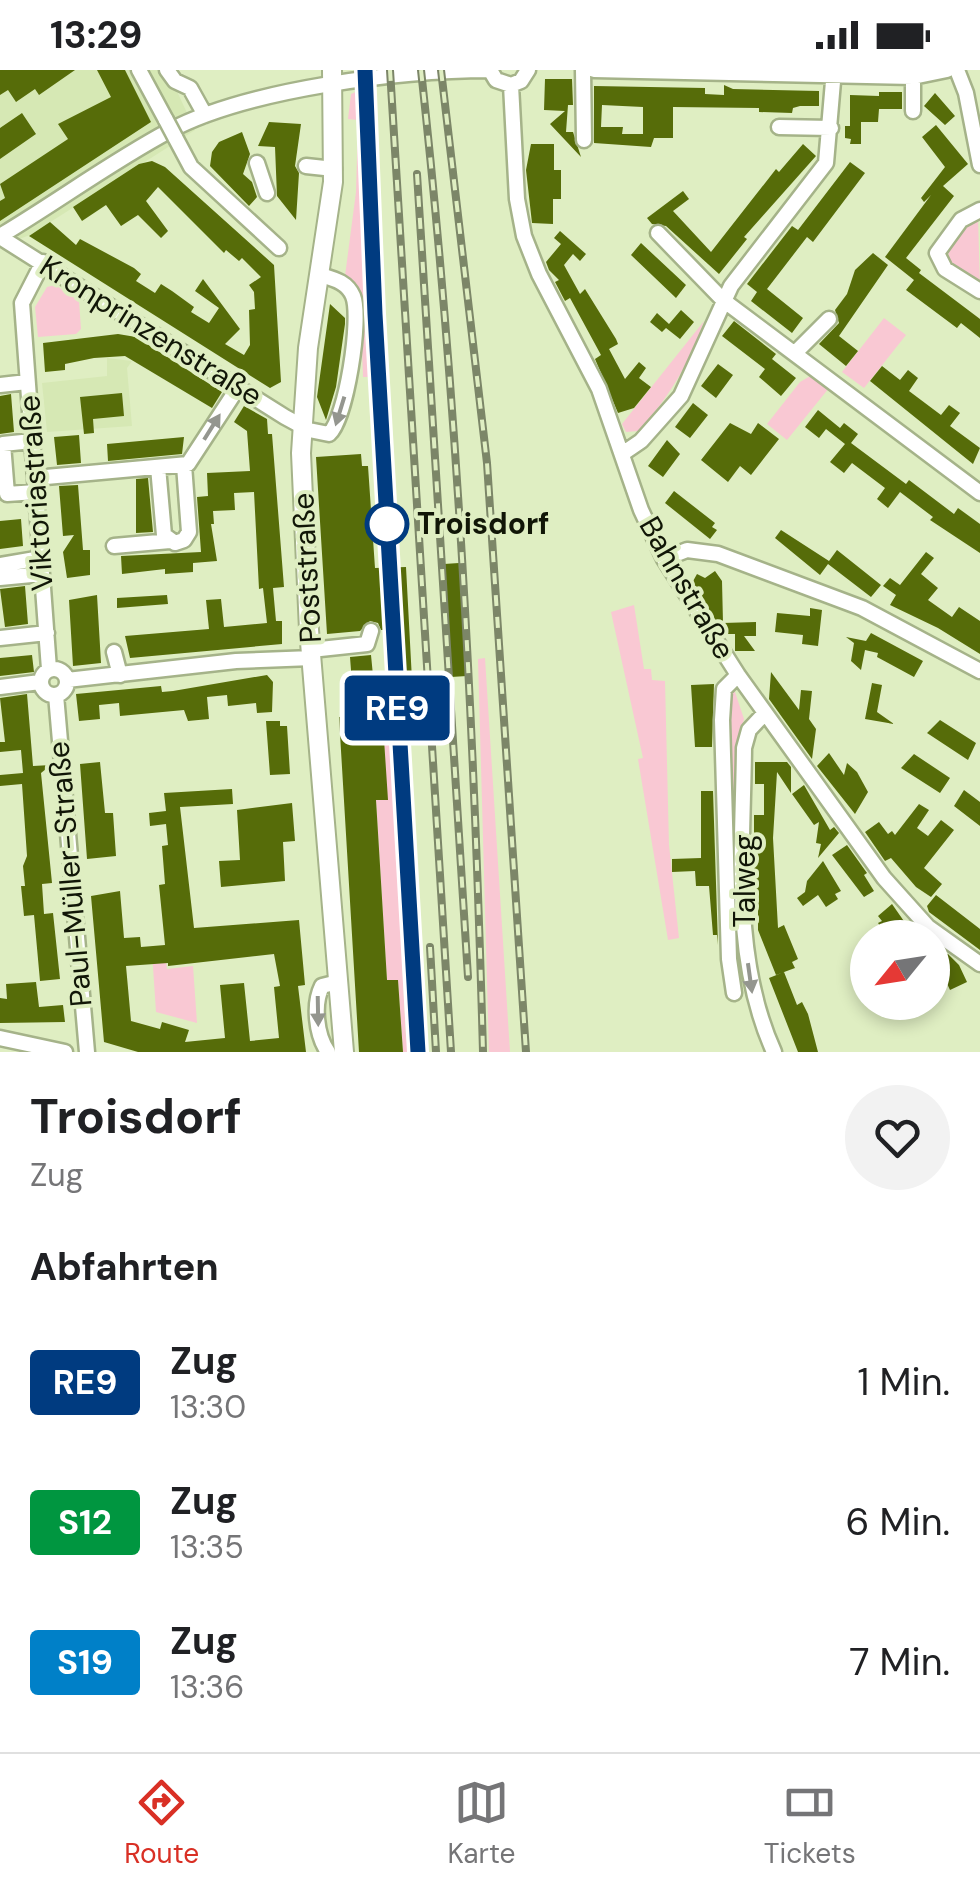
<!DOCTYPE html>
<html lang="de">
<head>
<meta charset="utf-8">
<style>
	body { margin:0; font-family:"DM Sans",sans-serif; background:#f2f2f2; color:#202124; height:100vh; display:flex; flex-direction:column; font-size:38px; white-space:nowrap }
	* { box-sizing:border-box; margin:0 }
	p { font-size:32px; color:#757577 }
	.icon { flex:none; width:55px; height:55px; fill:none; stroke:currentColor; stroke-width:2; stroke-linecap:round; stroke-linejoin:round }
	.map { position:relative; height:982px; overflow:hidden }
	.drawer { display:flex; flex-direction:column; background:#fff; flex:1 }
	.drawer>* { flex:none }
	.badge { padding:0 20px; border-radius:8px; font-size:35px; line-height:65px }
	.needle { width:65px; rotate:240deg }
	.tools { position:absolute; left:850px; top:850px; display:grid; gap:20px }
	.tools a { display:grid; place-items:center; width:100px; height:100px; border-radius:50%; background:#fff; box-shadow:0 5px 15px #0003; font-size:50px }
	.map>.badge { position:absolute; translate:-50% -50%; box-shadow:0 0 0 5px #fff }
	h2 { padding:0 30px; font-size:38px; line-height:90px }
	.round { display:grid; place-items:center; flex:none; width:105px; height:105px; border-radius:52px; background:#f2f2f2 }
	.headline { display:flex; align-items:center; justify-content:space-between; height:170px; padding:0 30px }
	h1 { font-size:48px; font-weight:700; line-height:75px }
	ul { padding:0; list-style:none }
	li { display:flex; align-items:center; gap:30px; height:140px; padding:0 30px }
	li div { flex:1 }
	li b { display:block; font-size:38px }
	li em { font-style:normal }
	li .badge { min-width:110px; font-weight:700; text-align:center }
	.status { display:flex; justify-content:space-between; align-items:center; height:70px; padding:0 50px; background:#fff; direction:ltr }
	.status svg { height:28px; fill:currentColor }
	.menu { display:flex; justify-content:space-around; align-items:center; height:140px; border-top:2px solid #e0e0e0; background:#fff; font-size:28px; color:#757577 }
	.menu a { display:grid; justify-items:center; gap:5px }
	.menu .current { color:#d93025 }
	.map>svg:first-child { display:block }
</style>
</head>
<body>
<div class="status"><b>13:29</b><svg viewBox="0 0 49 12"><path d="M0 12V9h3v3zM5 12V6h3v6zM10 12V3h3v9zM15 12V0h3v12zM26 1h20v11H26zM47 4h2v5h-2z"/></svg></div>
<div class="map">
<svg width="980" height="982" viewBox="0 0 980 982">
	<rect width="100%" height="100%" fill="#dfeec2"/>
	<path fill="#d6e8b4" d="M0,0H167L195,60L30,165L0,176Z
		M107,288L132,291L127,298L132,356L47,362L42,313L107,306Z"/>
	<path fill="#f9c8d3" d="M360,20L364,241L372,307H363L360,222L345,206L356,122L358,50L348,49L351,24Z
		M978,147L980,217C943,191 939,188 966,150Z
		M55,215L79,231L81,259L76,264L38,267L35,237L47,217Z
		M884,248L906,265L864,318L842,302Z
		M704,251C688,295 670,327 638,361L626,362L622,354Z
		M812,305L829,318L787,370L767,354L800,312Z
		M634,535L644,599H651L652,610L665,611L669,775L679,868L668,870L638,689L643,688L611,542Z
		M485,588L510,982H489L478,589Z
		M733,616L744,649L737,678V876L733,879L727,623Z
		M391,671L406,968L410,982H403L398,910H387L376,730H387L384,672Z
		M164,880L167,899L193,896L197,953L156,942L152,882Z"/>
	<path fill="#566c09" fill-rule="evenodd" d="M0,0H75L39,25L35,19L16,32L8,20L0,25Z
		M97,0H125L151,52L0,151V131L5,128L0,114L68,69L58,54L111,27Z
		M545,9H572L573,35H568L566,62H573L581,87L550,54L565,41L544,40Z
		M724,15L733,19L819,21V36H800L793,38L792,43L759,42V38L673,37V68H654L651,77L594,73V16L705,18V24L724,25ZM602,35L643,37V64H622L623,57H601Z
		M879,22H902V39H879L878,52H861V74H850L851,69L845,68V56H850V25L879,26Z
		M935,23L955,46L945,55L924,36Z
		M22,43L36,64L0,89V58Z
		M269,52L301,54L295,96L299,103L296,150L277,126L275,77L258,76Z
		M936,55L968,94L943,116L954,126L906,188L921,200L919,203L980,249V268L961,253L957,258L906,220L914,210L885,187L931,125L924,132L921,128L945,97L922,67Z
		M242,62L250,84L243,104L252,112L257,127L249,136L210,96L212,82L219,72Z
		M531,74H554V100H561V129H553V154L532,153L526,100Z
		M803,74L816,86L744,167L747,169L719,204L666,156L652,154L647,148L683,121L689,129L673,141L711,182L776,99L779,102Z
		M152,91L165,97L274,195L281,312L270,318L29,166L50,152L76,175L80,169L134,198L141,204L136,211L155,223L161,214L172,221L194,237L191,242L209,253L219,238L195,221L203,209L240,259L225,274L244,285L250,275L249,240L255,239L254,222L249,215L261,207L242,188L239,191L226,180L224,183L158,117L146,131L168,161L161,168L138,145L121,156L106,135L82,151L73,137L139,94Z
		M850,92L865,103L813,172L807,167L767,219L803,248L792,263L751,231L757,222L747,214L792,156L798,160Z
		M560,161L586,184L580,191L573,184L564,195L580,224L585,219L616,269L618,274L609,279L625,309L639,292L646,298L639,308L651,317L634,338L618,343L595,289L601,285L570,228L565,231L555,212L559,210L549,200L546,192L561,174L554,168Z
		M641,173L686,215L676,228L631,185Z
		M873,183L888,195L839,266L858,281L846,296L819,274L839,253L835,240L847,224L855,200Z
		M330,234L345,248V254L336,317L326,350L317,327Z
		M681,240L694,252L680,269L666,258L662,262L650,252L657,243L669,254Z
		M734,251L776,284L772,289L796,308L781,326L759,307L765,299L722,266Z
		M118,264L136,267L222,322L212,338L125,286L94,288L65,294V300L45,302L43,273Z
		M718,294L733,305L716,328L701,316Z
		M882,296L900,310L908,300L918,308L909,321L941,345L949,335L960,343L950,356L980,378L973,394L870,311Z
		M122,323L124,346L93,349L94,363L84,364L80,327Z
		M11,324L14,362L0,364V326Z
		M693,333L708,345L690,368L675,357Z
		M244,336L267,349L268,364H272L284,517L273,518L276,551H282V574L130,588L125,566L209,559L206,530L221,529L224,557L267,553L263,518L259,519L254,422L234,423L235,440L213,441L214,454H211L217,491L193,493V502L165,504V499L122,504L121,486L201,482L197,427L208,426L207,403L250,401L247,361L234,352Z
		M818,340L840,358L844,353L858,364L851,373L906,414L909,410L954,444L958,438L980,454V483L930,450L933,447L900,422L888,438L877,429L885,418L852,393L844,403L830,392L845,374L826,359L819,368L805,357Z
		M730,353L751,364L758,353L779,369L751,405L740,396L728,412L701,390Z
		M79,365L81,393L57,395L54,367Z
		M184,367L182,384L108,391L107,374Z
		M667,370L680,384L663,407L648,396Z
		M361,384L362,396H368L375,498L406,497L412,610L398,611L395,560H381L378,553L370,551L360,561L327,564L316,387Z
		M148,408L153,462L136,463V409Z
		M78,415L83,480H90V505L67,508L63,482L74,465L63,466L59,416Z
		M674,421L715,453L712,457L717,460L710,469L665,433Z
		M21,449L23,476L0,479V451Z
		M781,460L829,491L837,480L881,515L871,527L828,494L820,505L775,468Z
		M926,482L934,488L921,504L938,518L928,530L952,547L959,537L980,551V584L938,558L890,535L896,525L883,516L890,508L900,515Z
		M459,493L467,606L451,607L444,494Z
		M715,501L722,511L723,553L756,552V566H744L755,581H735V564H724L722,554H718L692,513L697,504L705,508Z
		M25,516L28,554L5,557L0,519Z
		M97,525L101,593L73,596L69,530Z
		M167,525L168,534L117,538V528Z
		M810,538L822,540L818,576L802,574L803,565L775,562L777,543L810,546Z
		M871,563L923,591L914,607L877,587L878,583L865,580L861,600L851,591L854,573L846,567L866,571Z
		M32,585L34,602L0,606V588Z
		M371,585L375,626L353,627L350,587Z
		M771,602L799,640L801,620L812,621L809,649L816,659L812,689L769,629Z
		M267,605L273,612L272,642L257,643L256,633L228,636L227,625L207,627L209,649L188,651L184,640L120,646L119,633L99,635L100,649L79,651L76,624L161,616L162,622L173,621Z
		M872,613L882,615L877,642L894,654L865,649Z
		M714,614L712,677H695L691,615Z
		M27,624L33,696L51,695L41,703L52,813L42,814L44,844L53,843L60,909L40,911L34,845L24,846L21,816H25L23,796L27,786L22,714L0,716V705L23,703L21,680L0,682V672H5L0,628Z
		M372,645L373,654H383L388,730H376L387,910H398L403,982H359L339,647Z
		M940,650L976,673L968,690L927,663Z
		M266,651H280V656H287L290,704L270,705Z
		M829,683L844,705L847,693L857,702L868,722L855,744L817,696Z
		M914,684L950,708L940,723L901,698Z
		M100,692L105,743H113L116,786L87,789L80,694Z
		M755,692H787L791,697V723L777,702L773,768L778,858L784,855L798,889L792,892L795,898L776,905L758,860V840H754V745H764V714H755Z
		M804,715L830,760L834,757L839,763L818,788L821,774L816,773L819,752L814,755L792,724Z
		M232,719L233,734L180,737L194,858L299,850L305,915L298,916L306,982H138L104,972L91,826L120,821L124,868L140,867L141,877L165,875L159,815L165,814L162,776L168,775L166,754L150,756L149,743L166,741L164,723ZM274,884L280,916L274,917L279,968L250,971L244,913L220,915L225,968L185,972L189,960L162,952L160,959L131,951L126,896L168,893V896Z
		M964,720L980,732V756L954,736Z
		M701,721H713L718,875L717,865H713L709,816H696L695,801L672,802V789L701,788Z
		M292,733L295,771L283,772L285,811L221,817L219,791L240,790L237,740Z
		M919,734L929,740L917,758L928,766L941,750L954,760L924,798L942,814L931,827L916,817L891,788L885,791L865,762L879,752L888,764L892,761L895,765Z
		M847,775L867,803L864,805L874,821L864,827L832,785Z
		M823,791L841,821L835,824L838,829L826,837L818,825L803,836L797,828L805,822L807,811Z
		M936,825L980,859V880L929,842L927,836Z
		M892,834L908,857L918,868H889L878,853L882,851L878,846Z
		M948,884L959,895L967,912L950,920L944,907L932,913V891Z
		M784,902L797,935L802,932L808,944L818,982H798L769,908Z
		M36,912L39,937L63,935L65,952L0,953V928L7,929L6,914Z"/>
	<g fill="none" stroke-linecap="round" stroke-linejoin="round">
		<g stroke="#a5b389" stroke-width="19">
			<path id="minor" d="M139,0L166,50
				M167,0L175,11L190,18L205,45
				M490,0L496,10L511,15L521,11L528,0
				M583,0L584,70
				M594,0L913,7L947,0
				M957,0L966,23L980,95
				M511,15L517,129L524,166L539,204L599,319L641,440L664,489L738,605L884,808L928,857L980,894
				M913,41V7
				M779,57L831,58
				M175,67L191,97L279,178
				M257,93L267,123
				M306,96L334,99
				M980,140L961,150L937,183L945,199L980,221
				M658,163L723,230L980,423
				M0,166C57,132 111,92 169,61C247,19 402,0 490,0
				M0,167L285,347L309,360L329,364C346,349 362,248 353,226C347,212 334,209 321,205
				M43,192L22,233L49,599
				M795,283L829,249
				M0,315L27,312
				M32,371L3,374L7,424L36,422
				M622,384L641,371L681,326L731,216L826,93L834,0
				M158,397L164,465L175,473L184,470L189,462L184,395
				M35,408L188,394L239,316
				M114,476L170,471
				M664,489L687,480L718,484L862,538L980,601
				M0,495L41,488
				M0,508L42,504
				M0,568L47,563
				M311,580L367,574L371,561
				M114,582L120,605
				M41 612a13 13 0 1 1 26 0a13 13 0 1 1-26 0Z
				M67,610L236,591L312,588
				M0,617L40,612
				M56,625L87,982
				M765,643L749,660L744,678C743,779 731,887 774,982
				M734,923L729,889L722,650L724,619L738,605
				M0,968L65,982
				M328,982C316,965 313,934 322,916L338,912"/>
		</g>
		<g stroke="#a5b389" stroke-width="22">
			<path id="major" d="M332,0L333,112L308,278L301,383L309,560L344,982"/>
		</g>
		<use href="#minor" stroke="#fff" stroke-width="14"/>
		<use href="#major" stroke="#fff" stroke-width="18"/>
		<g stroke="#7c8668" stroke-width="8">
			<path id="rail" d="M366,0L375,243L418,982
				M390,0L451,982
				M421,0C457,327 474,653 483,982
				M441,0L487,393L526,982
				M417,104L468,907
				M430,877L436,982"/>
		</g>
		<use href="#rail" stroke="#dfeec2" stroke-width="4" stroke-dasharray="11" stroke-linecap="butt"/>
		<g stroke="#a5b389" stroke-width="19" stroke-linecap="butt">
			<path id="minor-bridge" d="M166,50L175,67"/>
		</g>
		<use href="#minor-bridge" stroke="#fff" stroke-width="14"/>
	</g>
	<defs><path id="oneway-solid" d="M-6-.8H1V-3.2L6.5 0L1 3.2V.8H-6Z" transform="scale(2.5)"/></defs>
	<g fill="#94968f">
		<use href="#oneway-solid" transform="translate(340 341) rotate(107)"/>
		<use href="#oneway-solid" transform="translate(212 357) rotate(-58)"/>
		<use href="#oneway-solid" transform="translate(750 908) rotate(82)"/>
		<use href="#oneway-solid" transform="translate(318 941) rotate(89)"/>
	</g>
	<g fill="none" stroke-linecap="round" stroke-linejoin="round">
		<g stroke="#fff" stroke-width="22">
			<path id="line" d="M365,0L375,244L418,982"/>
		</g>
		<use href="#line" stroke="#003b80" stroke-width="15"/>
	</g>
	<circle fill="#fff" stroke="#003b80" stroke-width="5" cx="387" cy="454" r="20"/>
	<g text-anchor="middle" stroke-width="8" stroke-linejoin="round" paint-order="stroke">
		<g font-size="30" fill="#111607" stroke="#dfeec2">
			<text transform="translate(151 261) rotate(32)" y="10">Kronprinzenstraße</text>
			<text transform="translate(36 423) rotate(-94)" y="10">Viktoriastraße</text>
			<text transform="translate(307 498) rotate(-93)" y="10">Poststraße</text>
			<text transform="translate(687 518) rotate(60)" y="10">Bahnstraße</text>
			<text transform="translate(70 804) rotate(-95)" y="10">Paul-Müller-Straße</text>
			<text transform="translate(745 811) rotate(-90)" y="10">Talweg</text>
		</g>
		<g font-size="30" font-weight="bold" fill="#111607" stroke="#dfeec2" text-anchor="start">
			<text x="417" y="464">Troisdorf</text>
		</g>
	</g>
</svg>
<div class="tools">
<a><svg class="needle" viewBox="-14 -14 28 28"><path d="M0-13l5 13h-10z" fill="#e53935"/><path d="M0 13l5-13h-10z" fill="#757577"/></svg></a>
</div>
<b class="badge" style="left:397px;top:638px;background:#003b80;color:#fff">RE9</b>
</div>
<section class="drawer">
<div class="headline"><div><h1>Troisdorf</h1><p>Zug</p></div><a class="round"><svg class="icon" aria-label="heart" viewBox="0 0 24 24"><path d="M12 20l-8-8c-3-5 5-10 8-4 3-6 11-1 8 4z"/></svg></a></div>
<h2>Abfahrten</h2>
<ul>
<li><span class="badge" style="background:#003b80;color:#fff">RE9</span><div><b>Zug</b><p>13:30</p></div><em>1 Min.</em></li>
<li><span class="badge" style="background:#009640;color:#fff">S12</span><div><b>Zug</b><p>13:35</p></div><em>6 Min.</em></li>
<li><span class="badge" style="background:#0080c8;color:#fff">S19</span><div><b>Zug</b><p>13:36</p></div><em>7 Min.</em></li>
</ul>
</section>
<nav class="menu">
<a class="current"><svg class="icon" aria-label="directions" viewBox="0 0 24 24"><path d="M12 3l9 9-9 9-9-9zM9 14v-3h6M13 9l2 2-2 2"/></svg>Route</a>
<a><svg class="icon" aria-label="map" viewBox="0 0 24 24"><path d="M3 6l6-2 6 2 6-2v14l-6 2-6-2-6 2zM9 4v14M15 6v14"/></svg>Karte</a>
<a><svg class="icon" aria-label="tickets" viewBox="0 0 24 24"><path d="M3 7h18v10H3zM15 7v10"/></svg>Tickets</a>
</nav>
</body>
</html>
